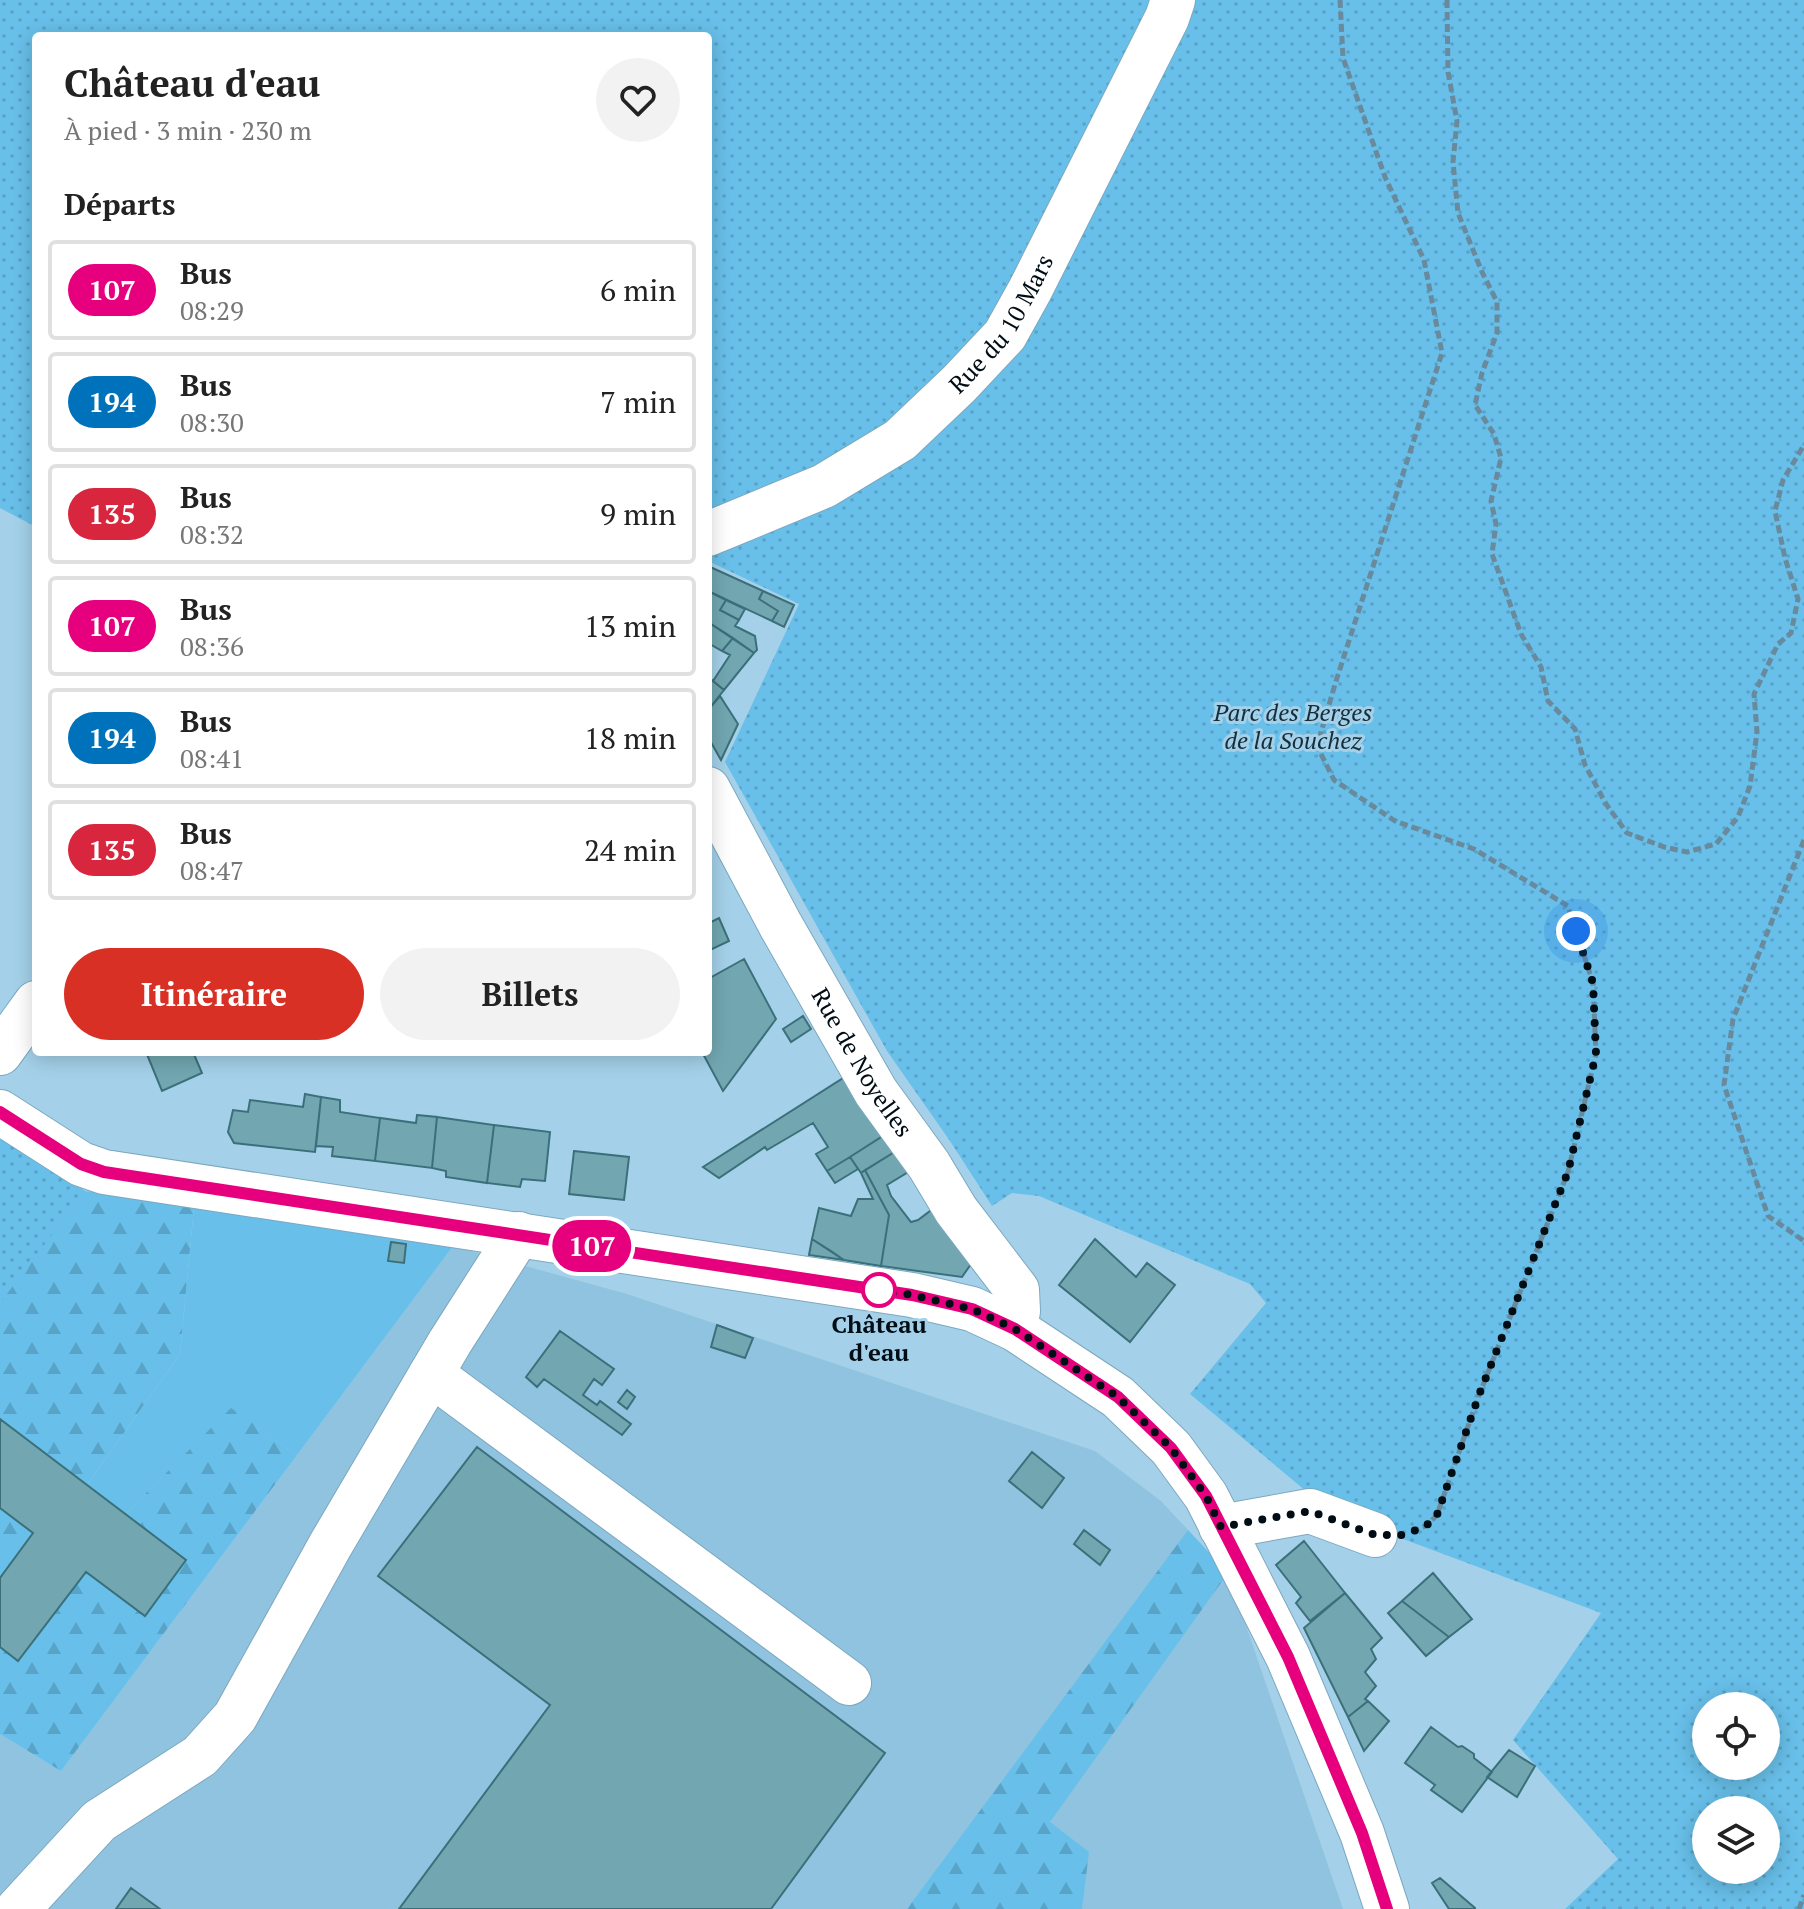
<!DOCTYPE html>
<html lang="fr">
<head>
<meta charset="utf-8">
<style>
	body { margin:0; font-family:"PT Serif",serif; background:#f2f2f2; color:#222; height:100vh; display:flex; flex-direction:column; font-size:30px; white-space:nowrap }
	* { box-sizing:border-box; margin:0 }
	p { font-size:26px; color:#767676 }
	.icon { flex:none; width:44px; height:44px; fill:none; stroke:currentColor; stroke-width:2; stroke-linecap:round; stroke-linejoin:round }
	.map { position:relative; flex:1; overflow:hidden }
	.side { position:absolute; left:32px; top:32px; width:680px; height:1024px; display:flex; flex-direction:column; background:#fff; border-radius:8px; box-shadow:0 4px 20px #0003 }
	.side>* { flex:none }
	.badge { padding:0 16px; border-radius:26px; font-size:28px; line-height:52px }
	.buttons { position:absolute; left:1692px; top:1692px; display:grid; gap:16px }
	.buttons a { display:grid; place-items:center; width:88px; height:88px; border-radius:50%; background:#fff; box-shadow:0 4px 20px #0003; font-size:40px }
	.you { position:absolute; width:40px; height:40px; margin:-20px; border:6px solid #fff; border-radius:50%; background:#1a73e8; box-shadow:0 0 0 12px #1a73e833 }
	.map>.badge { position:absolute; translate:-50% -50%; box-shadow:0 0 0 4px #fff }
	h2 { padding:0 32px; font-size:30px; line-height:72px }
	.round { display:grid; place-items:center; flex:none; width:84px; height:84px; border-radius:42px; background:#f2f2f2 }
	.head { display:flex; align-items:center; justify-content:space-between; height:136px; padding:0 32px }
	h1 { font-size:38px; font-weight:700; line-height:60px }
	.action { display:flex; gap:16px; margin-top:auto; padding:16px 32px }
	.action a { flex:1; height:92px; border-radius:48px; background:#d93025; color:#fff; font-size:32px; font-weight:700; line-height:92px; text-align:center }
	.action a+a { background:#f2f2f2; color:#222 }
	ul { padding:0; list-style:none }
	li { display:flex; align-items:center; gap:24px; height:100px; margin:0 16px 12px; padding:0 16px; border:4px solid #e0e0e0; border-radius:8px }
	li div { flex:1 }
	li b { display:block; font-size:30px }
	li em { font-style:normal }
	li .badge { min-width:88px; font-weight:700; text-align:center }
	.map>svg:first-child { display:block }
</style>
</head>
<body>
<div class="map">
<svg width="1804" height="1909" viewBox="0 0 1804 1909">
	<defs>
		<pattern id="forest-firs" width="22" height="20" patternUnits="userSpaceOnUse" patternTransform="scale(2)"><rect width="22" height="20" fill="#68bfe9"/><path d="M5 1l3.5 6h-7zM16 11l3.5 6h-7z" fill="#58a3c7"/></pattern>
		<pattern id="park-dots" width="8" height="8" patternUnits="userSpaceOnUse" patternTransform="scale(2)"><rect width="8" height="8" fill="#68bfe9"/><path d="M2 2h.1M6 6h.1" fill="none" stroke="#58a3c7" stroke-width="1.8" stroke-linecap="round"/></pattern>
	</defs>
	<rect width="100%" height="100%" fill="#a4d1e9"/>
	<path fill="#90c3df" d="M453,1246L627,1294L1095,1451L1161,1501L1228,1573L1343,1909H0V1734L61,1771Z"/>
	<path fill="#68bfe9" d="M194,1207L453,1246L297,1455L231,1409L125,1514L87,1485L180,1354Z"/>
	<path fill="url(#forest-firs)" d="M0,1137L85,1191L194,1207L180,1354L87,1485L0,1419Z
		M231,1408L297,1455L61,1771L0,1734V1647L19,1661L86,1572L145,1615L186,1560L125,1514Z
		M0,1508L33,1533L0,1578Z
		M1188,1530L1228,1573L1050,1822L1089,1852L1082,1909H907Z"/>
	<path fill="url(#park-dots)" fill-rule="evenodd" d="M0,0H1804V1909H1565L1618,1859L1513,1740L1601,1613L1331,1512L1190,1394L1266,1303L1250,1284L1039,1196L1012,1193L992,1206L950,1141L887,1051L725,762L799,604L708,561V36H36V527L0,508ZM1706,1706H1766V1766H1706ZM1706,1810H1766V1870H1706Z
		M0,1137L85,1191L0,1303Z"/>
	<path fill="#72a7b1" stroke="#3b707a" stroke-width="2" d="M708,566L763,591L759,599L778,611L772,621L708,591Z
		M708,591L726,600L720,610L739,620L735,626L755,636L757,650L754,653L708,622Z
		M763,591L794,605L784,627L772,621L778,611L759,599Z
		M726,600L745,609L739,620L720,610Z
		M708,622L733,638L722,651L708,643Z
		M733,638L754,653L724,690L713,681L730,655L722,651Z
		M708,677L724,690L708,710Z
		M720,696L738,724L721,760L708,737V710Z
		M719,918L729,941L708,951V920L709,923Z
		M744,959L776,1019L723,1091L702,1052H708V979Z
		M803,1016L811,1029L791,1042L783,1029Z
		M146,1052H193L202,1073L162,1091Z
		M848,1075L886,1134L850,1157L827,1171L816,1154L828,1147L813,1123L767,1150L765,1147L719,1178L703,1167Z
		M305,1094L321,1097L315,1152L234,1143L228,1132L233,1110L248,1112L250,1100L303,1107Z
		M321,1097L340,1100V1112L380,1118L375,1161L332,1156L333,1147L316,1146Z
		M417,1115L437,1117L432,1168L375,1161L380,1118L416,1123Z
		M437,1117L494,1125L487,1183L446,1177V1171L432,1168Z
		M494,1125L550,1132L545,1181L522,1179L520,1187L487,1183Z
		M886,1134L896,1151L861,1173L850,1157Z
		M574,1151L629,1157L624,1200L569,1194Z
		M896,1151L910,1171L887,1185L891,1196L911,1222L918,1220L934,1208L971,1264L962,1277L881,1266L889,1215L865,1170Z
		M850,1157L858,1169L835,1183L827,1171Z
		M865,1170L889,1215L881,1266L844,1260L812,1239L819,1208L851,1216L858,1199H873L861,1173Z
		M812,1239L831,1251L844,1260L809,1255Z
		M1095,1239L1136,1277L1147,1263L1175,1285L1130,1342L1059,1285Z
		M391,1242L406,1244L404,1263L388,1261Z
		M717,1325L753,1338L745,1358L711,1347Z
		M560,1331L614,1369L602,1385L594,1379L583,1395L597,1405L600,1401L631,1424L622,1435L544,1379L537,1387L526,1377Z
		M627,1390L635,1397L627,1409L618,1402Z
		M0,1419L186,1560L145,1616L86,1572L18,1661L0,1647V1578L33,1533L0,1508Z
		M477,1447L885,1753L771,1909H399L550,1705L378,1576Z
		M1032,1452L1064,1478L1042,1508L1009,1481Z
		M1084,1530L1110,1550L1100,1565L1074,1544Z
		M1304,1541L1345,1593L1310,1621L1296,1603L1301,1597L1276,1565Z
		M1433,1573L1472,1619L1449,1637L1402,1601Z
		M1345,1593L1382,1638L1371,1649L1376,1659L1365,1672L1376,1686L1365,1699L1368,1701L1348,1717L1304,1628Z
		M1402,1601L1449,1637L1426,1656L1388,1613Z
		M1368,1701L1389,1721L1364,1751L1348,1717Z
		M1431,1727L1458,1747L1462,1746L1474,1754V1758L1492,1772L1462,1812L1431,1790L1435,1785L1405,1763Z
		M1509,1750L1535,1766L1517,1797L1487,1777Z
		M1440,1878L1475,1908V1909H1449L1432,1883Z
		M131,1888L160,1909H116Z"/>
	<g fill="none" stroke-linecap="round" stroke-linejoin="round">
		<g stroke="#7ca8bf" stroke-width="46">
			<g id="minor">
				<path id="s1" d="M708,534L824,486L900,440L959,384L1005,335L1030,290L1167,18L1173,0"/>
				<path id="s2" d="M708,789L781,926L876,1092L929,1165L956,1210L1017,1290L1018,1311L1015,1329"/>
				<path d="M0,1053L36,1003"/>
				<path d="M0,1112L81,1164L104,1172L912,1295L972,1309L1015,1329L1118,1397L1171,1448L1206,1496L1288,1657L1362,1833L1387,1909"/>
				<path d="M431,1374L849,1683"/>
				<path d="M1221,1527L1310,1511L1375,1535"/>
				<path d="M18,1909L99,1821L200,1756L235,1717L331,1544L450,1342L519,1234"/>
			</g>
		</g>
		<path stroke="#688a9c" stroke-width="5" stroke-dasharray="8 4" stroke-linecap="butt" d="M1340,0L1343,58L1385,177L1424,260L1442,353L1336,681L1317,746L1334,780L1395,821L1474,849L1568,906L1593,983L1596,1054L1568,1172L1479,1395L1437,1515L1426,1526L1415,1530
			M1447,0L1448,72L1457,121L1453,162L1458,213L1482,272L1497,302V333L1482,373L1475,405L1494,434L1501,458L1491,501L1496,524L1492,554L1521,634L1541,667L1548,701L1575,729L1585,765L1606,804L1627,833L1664,847L1687,852L1716,844L1738,817L1750,786L1757,732L1754,694L1778,644L1791,633L1798,599L1785,558L1775,511L1783,480L1804,445
			M1804,840L1733,1019L1724,1085L1768,1216L1804,1241
			M1799,1909L1804,1895"/>
		<use href="#minor" stroke="#fff" stroke-width="44"/>
	</g>
	<g fill="none" stroke-linecap="round" stroke-linejoin="round">
		<g stroke="#fff" stroke-width="18">
			<path id="line" d="M0,1112L81,1164L104,1172L912,1295L972,1309L1015,1329L1118,1397L1171,1448L1206,1496L1288,1657L1362,1833L1387,1909"/>
		</g>
		<use href="#line" stroke="#e6007e" stroke-width="12"/>
		<path stroke="#000d15" stroke-width="8" stroke-dasharray="0 14.4" d="M879,1290L912,1295L972,1309L1015,1329L1118,1397L1171,1448L1206,1496L1221,1527L1310,1511L1375,1535H1403L1426,1526L1437,1515L1479,1395L1568,1172L1596,1054L1593,983L1576,931"/>
	</g>
	<circle fill="#fff" stroke="#e6007e" stroke-width="4" cx="879" cy="1290" r="16"/>
	<g text-anchor="middle" stroke-width="6" stroke-linejoin="round" paint-order="stroke">
		<g font-size="24" fill="#000d15" stroke="#a4d1e9">
			<text dy="8" stroke="none"><textPath href="#s1" startOffset="370">Rue du 10 Mars</textPath></text>
			<text dy="8" stroke="none"><textPath href="#s2" startOffset="314">Rue de Noyelles</textPath></text>
		</g>
		<g font-size="24" font-style="italic" fill="#162e3a" stroke="#a4d1e9">
			<text x="1293" y="721">Parc des Berges<tspan x="1293" dy="28">de la Souchez</tspan></text>
		</g>
		<g font-size="24" font-weight="bold" fill="#000d15" stroke="#a4d1e9">
			<text x="879" y="1333">Château<tspan x="879" dy="28">d'eau</tspan></text>
		</g>
	</g>
</svg>
<div class="buttons">
<a><svg class="icon" aria-label="locate" viewBox="0 0 24 24"><circle cx="12" cy="12" r="6"/><path d="M12 2v4M12 18v4M2 12h4M18 12h4"/></svg></a>
<a><svg class="icon" aria-label="layers" viewBox="0 0 24 24"><path d="M12 4l9 5-9 5-9-5zM3 14l9 5 9-5"/></svg></a>
</div>
<div class="you" style="left:1576px;top:931px"></div>
<b class="badge" style="left:592px;top:1246px;background:#e6007e;color:#fff">107</b>
<section class="side">
<div class="head"><div><h1>Château d'eau</h1><p>À pied · 3 min · 230 m</p></div><a class="round"><svg class="icon" aria-label="heart" viewBox="0 0 24 24"><path d="M12 20l-8-8c-3-5 5-10 8-4 3-6 11-1 8 4z"/></svg></a></div>
<h2>Départs</h2>
<ul>
<li><span class="badge" style="background:#e6007e;color:#fff">107</span><div><b>Bus</b><p>08:29</p></div><em>6 min</em></li>
<li><span class="badge" style="background:#0072bc;color:#fff">194</span><div><b>Bus</b><p>08:30</p></div><em>7 min</em></li>
<li><span class="badge" style="background:#d7263d;color:#fff">135</span><div><b>Bus</b><p>08:32</p></div><em>9 min</em></li>
<li><span class="badge" style="background:#e6007e;color:#fff">107</span><div><b>Bus</b><p>08:36</p></div><em>13 min</em></li>
<li><span class="badge" style="background:#0072bc;color:#fff">194</span><div><b>Bus</b><p>08:41</p></div><em>18 min</em></li>
<li><span class="badge" style="background:#d7263d;color:#fff">135</span><div><b>Bus</b><p>08:47</p></div><em>24 min</em></li>
</ul>
<div class="action"><a>Itinéraire</a><a>Billets</a></div>
</section>
</div>
</body>
</html>
